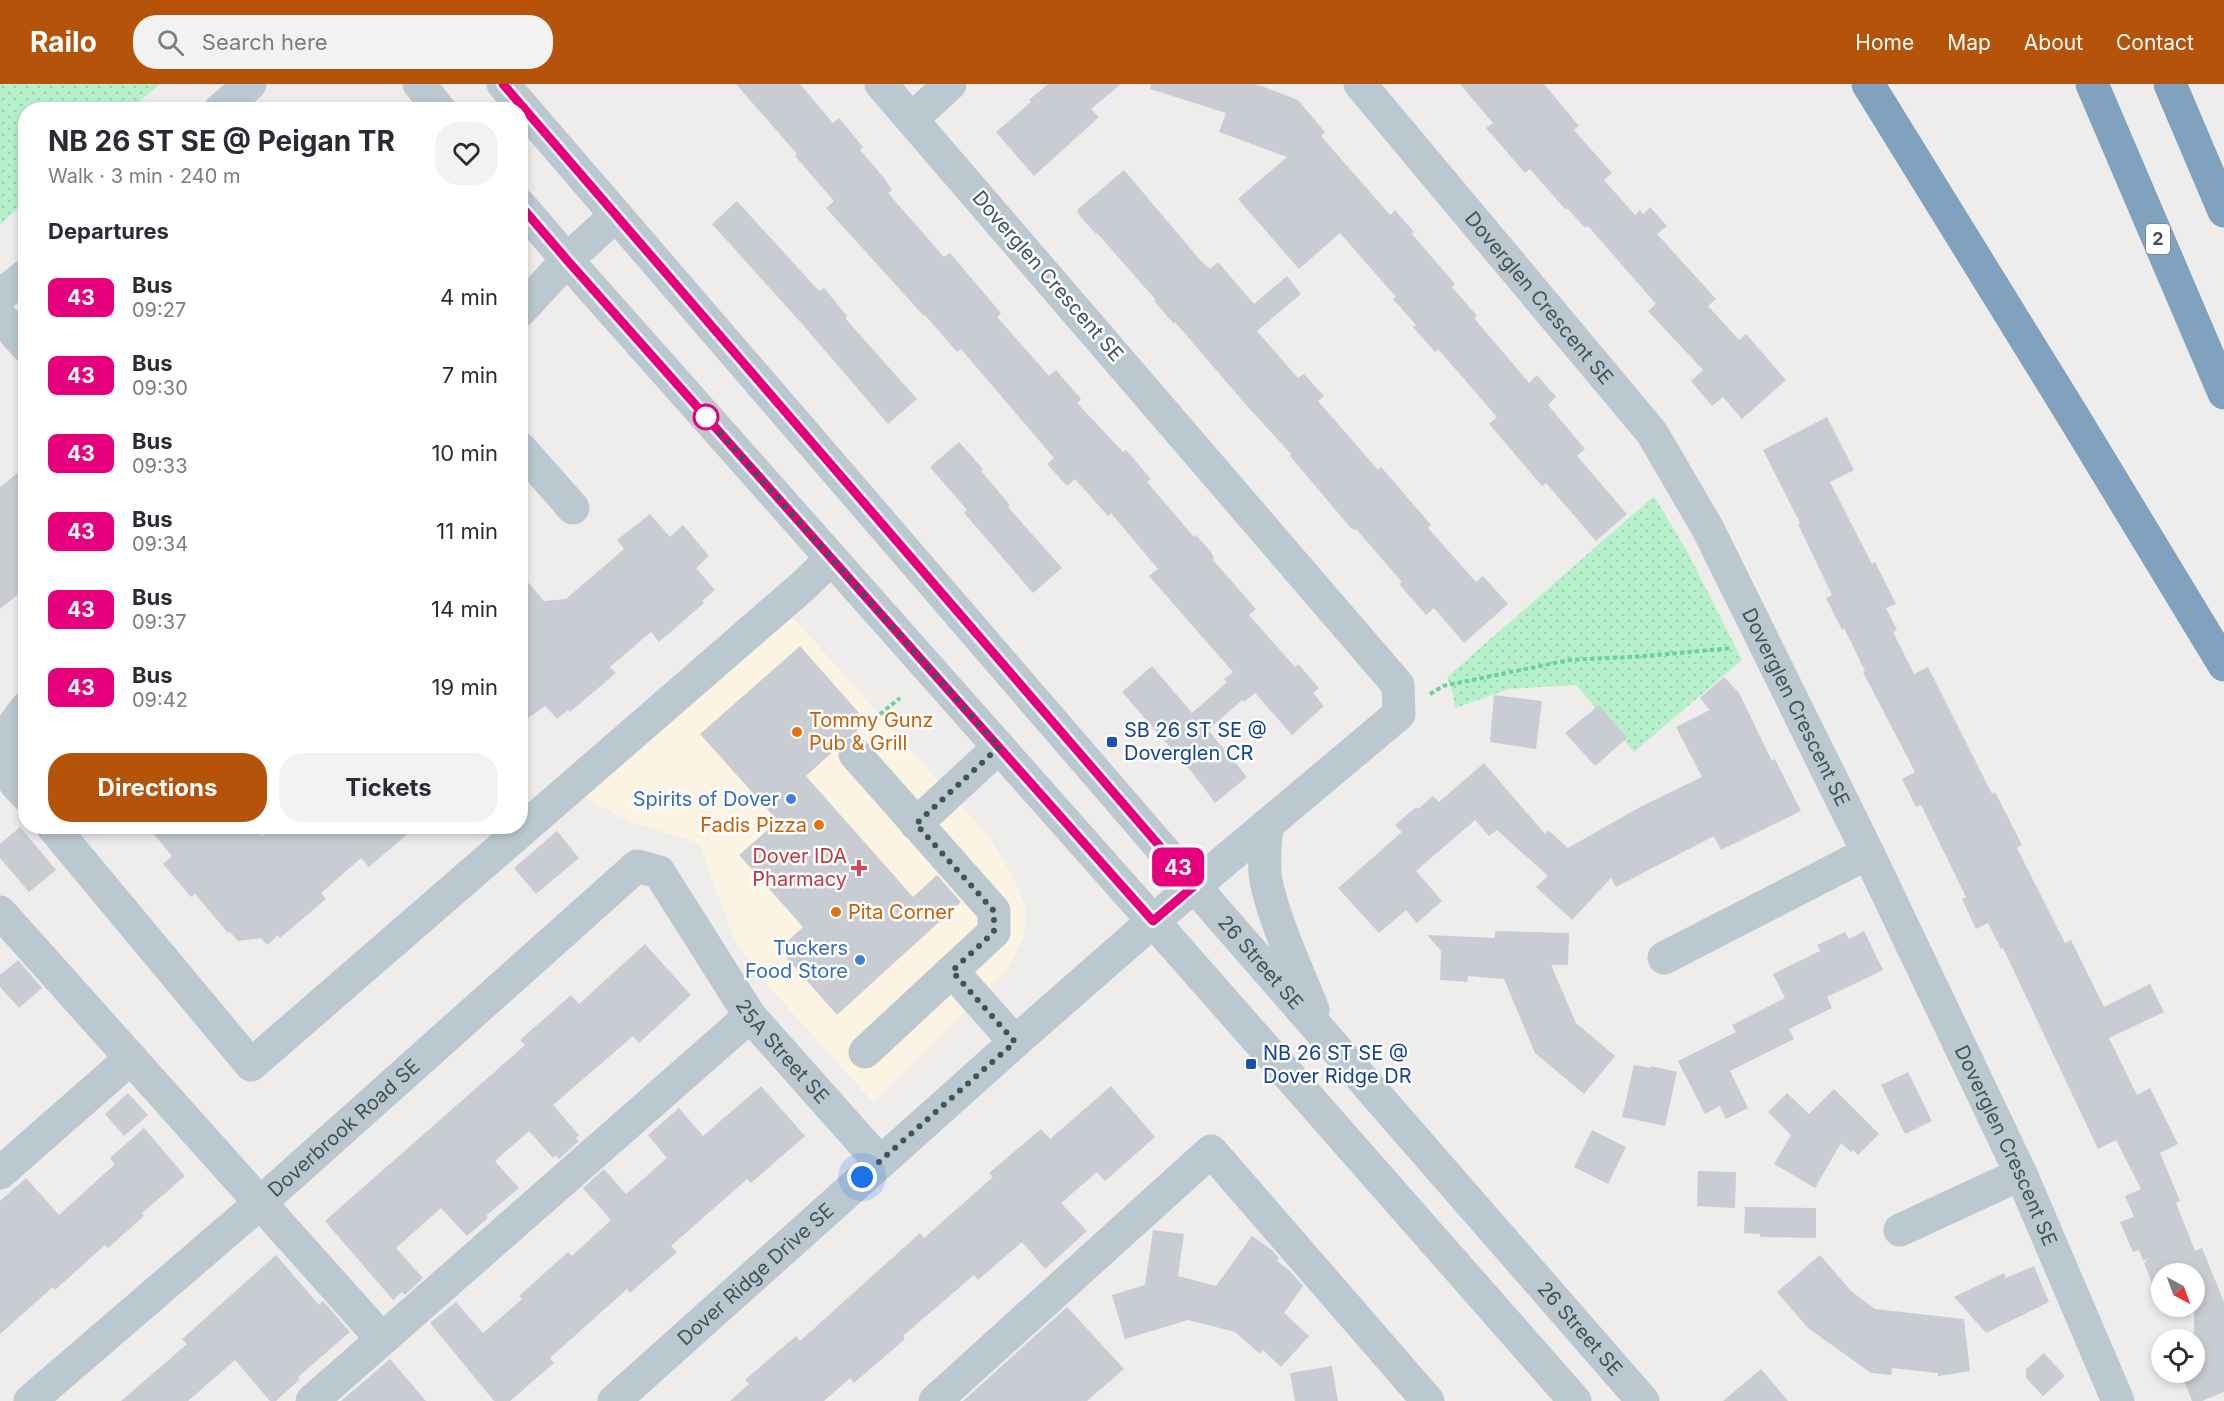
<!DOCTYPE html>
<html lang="en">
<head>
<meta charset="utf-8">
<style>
	body { margin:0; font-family:Inter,sans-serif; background:#f2f2f3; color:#2b2b33; height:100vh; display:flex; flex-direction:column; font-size:22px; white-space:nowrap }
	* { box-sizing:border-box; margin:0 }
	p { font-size:20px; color:#7c7c81 }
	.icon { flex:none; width:33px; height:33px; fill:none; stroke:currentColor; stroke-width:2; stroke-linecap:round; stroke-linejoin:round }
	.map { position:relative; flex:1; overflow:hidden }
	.details { position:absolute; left:18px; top:18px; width:510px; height:732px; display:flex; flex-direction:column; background:#fff; border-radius:24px; box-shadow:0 3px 9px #0003 }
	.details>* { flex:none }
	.badge { padding:0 12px; border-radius:9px; font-size:21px; line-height:39px }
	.needle { width:39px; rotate:139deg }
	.fabs { position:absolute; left:2151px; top:1179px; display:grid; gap:12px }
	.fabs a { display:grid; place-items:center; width:54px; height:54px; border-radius:50%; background:#fff; box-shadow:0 3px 9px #0003; font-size:30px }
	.you { position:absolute; width:30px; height:30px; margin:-15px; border:4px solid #fff; border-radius:50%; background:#1a73e8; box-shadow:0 0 0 9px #1a73e833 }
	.map>.badge { position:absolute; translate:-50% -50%; box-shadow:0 0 0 3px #fff }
	h2 { padding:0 30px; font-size:22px; line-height:54px }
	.round { display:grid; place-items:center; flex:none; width:63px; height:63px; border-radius:24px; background:#f2f2f3 }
	.overview { display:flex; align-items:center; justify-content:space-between; height:102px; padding:0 30px }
	h1 { font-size:28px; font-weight:700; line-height:45px }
	.cta { display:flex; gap:12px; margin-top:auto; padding:12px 30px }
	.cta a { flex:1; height:69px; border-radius:24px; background:#b45309; color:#fff; font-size:24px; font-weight:700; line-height:69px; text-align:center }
	.cta a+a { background:#f2f2f3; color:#2b2b33 }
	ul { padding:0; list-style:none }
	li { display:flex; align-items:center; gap:18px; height:78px; padding:0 30px }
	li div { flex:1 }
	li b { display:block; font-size:22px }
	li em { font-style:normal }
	li .badge { min-width:66px; font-weight:700; text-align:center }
	header { display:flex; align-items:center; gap:36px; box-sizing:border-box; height:84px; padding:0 30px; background:#b45309; color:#fff }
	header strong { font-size:28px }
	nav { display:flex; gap:33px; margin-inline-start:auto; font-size:21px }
	.search { width:420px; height:54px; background:#f2f2f3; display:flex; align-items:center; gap:15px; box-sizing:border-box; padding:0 21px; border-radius:24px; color:#7c7c81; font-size:22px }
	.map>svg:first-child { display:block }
</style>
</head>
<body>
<header>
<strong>Railo</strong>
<div class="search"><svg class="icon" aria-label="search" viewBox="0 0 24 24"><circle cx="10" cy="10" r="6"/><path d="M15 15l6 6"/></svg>Search here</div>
<nav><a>Home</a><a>Map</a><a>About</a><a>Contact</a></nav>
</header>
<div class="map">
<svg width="2224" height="1317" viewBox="0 0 2224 1317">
	<defs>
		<pattern id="park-dots" width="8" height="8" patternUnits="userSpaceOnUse" patternTransform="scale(1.5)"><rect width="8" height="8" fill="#b7f1cb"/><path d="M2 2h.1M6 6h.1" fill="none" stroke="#9fd0b1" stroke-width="1.8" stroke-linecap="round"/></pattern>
	</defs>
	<rect width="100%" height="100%" fill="#efecec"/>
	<path fill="#fcf4e3" d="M773,511L992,757L1011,790L1026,824L1024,853L1007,886L873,1018L762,895L733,852L699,759L630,738L559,699Z"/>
	<path fill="url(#park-dots)" d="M0,0H160L131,25L26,26L25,118L0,141Z
		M1654,412L1688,469L1742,576L1634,668L1576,601L1509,605L1455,624L1453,609L1447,593Z"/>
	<path fill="#c9ccd2" d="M736,0H800L833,39L839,34L863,63L860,66L885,95L892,106L888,109L944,173L950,169L1001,229L997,233L1049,292L1056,286L1081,315L1077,319L1123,368L1126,366L1151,395L1147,398L1194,453L1196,451L1211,468L1214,474L1213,476L1256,525L1249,531L1295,583L1298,580L1319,604L1313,609L1324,622L1292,651L1255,609L1244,618L1242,616L1208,646L1247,693L1215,719L1191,687L1122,608L1152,582L1192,629L1227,598L1224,595L1233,588L1149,492L1158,485L1111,429L1108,432L1075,395L1067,402L1047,380L1054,374L961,265L957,268L925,231L924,232L826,124L834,117L795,72L797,70Z
		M1048,0H1121L1091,25L1099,33L1034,92L996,48L1031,18L1029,16Z
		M1151,0H1256L1298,16L1325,48L1321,52L1390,131L1395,126L1414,148L1412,150L1455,200L1452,203L1477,232L1474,234L1529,299L1537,291L1556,313L1548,321L1585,365L1577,372L1627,430L1596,457L1546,399L1542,402L1489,340L1497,333L1438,265L1435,268L1413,243L1416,241L1393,215L1396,213L1340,149L1299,185L1238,115L1287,73L1219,48L1226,29L1150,5Z
		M1460,0H1544L1579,42L1574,46L1612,89L1604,96L1635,131L1640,126L1643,130L1650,123L1667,142L1657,150L1716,215L1708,222L1739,256L1746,250L1786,296L1742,335L1723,313L1712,322L1691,297L1703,286L1648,227L1656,220L1588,142L1585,144L1567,124L1566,126L1530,85L1525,89L1486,44L1493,39Z
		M1124,86L1200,176L1210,185L1218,178L1254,220L1287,192L1301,210L1257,247L1298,294L1304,290L1324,312L1318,317L1378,386L1381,383L1401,406L1431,441L1428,444L1476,498L1483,492L1508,520L1464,559L1434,524L1426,531L1399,500L1402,498L1356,445L1354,446L1350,443L1290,372L1291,370L1247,322L1175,238L1174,240L1154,217L1156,216L1097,149L1096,150L1080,132L1077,126Z
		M737,117L819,207L824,204L847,232L845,234L917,315L888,340L803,241L712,140Z
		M1827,333L1854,386L1830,398L1872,480L1875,478L1896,520L1886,524L1897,546L1893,548L1914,590L1928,583L1992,710L1995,708L2022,761L2017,764L2065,859L2071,856L2104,923L2150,900L2164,928L2109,954L2137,1011L2150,1004L2178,1060L2160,1069L2180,1117L2176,1119L2195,1167L2202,1164L2224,1218V1308L2202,1317H2192L2181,1289L2194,1288V1227L2179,1233L2175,1222H2194V1190H2162V1216L2159,1217L2144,1179L2149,1174L2143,1177L2139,1166L2133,1168L2120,1138L2134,1133L2125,1112L2141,1105L2116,1056L2098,1065L2003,864L2001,865L1988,839L1976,845L1962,815L1966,813L1921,721L1916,723L1902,695L1915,688L1863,588L1865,587L1844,544L1842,546L1826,514L1832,511L1798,440L1800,439L1763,366Z
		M959,358L983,385L981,387L1010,421L1008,423L1062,484L1033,509L964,429L967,426L930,383Z
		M26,382V504L0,525V403Z
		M650,430L670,453L683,441L709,472L696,484L715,506L702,517L704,519L659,558L651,548L610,583L616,589L570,628L568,626L557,635L545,622L520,640V489L544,517L566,515L624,465L617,456Z
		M800,562L867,638L851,652L842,656L837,664L806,692L913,813L937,791L961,818L837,931L779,865L803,843L739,771L778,737L700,650Z
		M1724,593L1739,609L1772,677L1775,675L1801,727L1721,766L1714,752L1616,803L1611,794L1572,836L1536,803L1548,792L1497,746L1489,752L1475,736L1416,787L1442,817L1417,839L1406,826L1379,849L1338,804L1402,748L1395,741L1416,723L1418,725L1433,712L1439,718L1484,679L1545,750L1548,746L1568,764L1640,723L1702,693L1676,643L1710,626L1700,614Z
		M1494,611L1542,617L1536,665L1490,658Z
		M1599,621L1627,654L1595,682L1565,649Z
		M147,742H254L262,752L273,742H417L369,783L361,774L321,809L326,815L280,854L278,851L267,861L261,854L238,857L230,848L228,849L195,810L191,813L163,780L172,772Z
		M20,743L56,786L29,808L0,774V760Z
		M557,747L579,774L536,810L514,784Z
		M1495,847L1569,849L1568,881H1551L1576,939L1615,972L1584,1010L1535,969L1504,895L1468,892L1467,898L1440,896L1441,867L1427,851L1495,854Z
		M1864,847L1883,886L1827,913L1832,924L1789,945L1794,955L1730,987L1748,1024L1726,1035L1720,1022L1705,1030L1678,977L1736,948L1732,941L1785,914L1773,890L1820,867L1817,861L1845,848L1849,855Z
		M645,860L691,911L639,959L633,952L553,1021L579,1051L576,1054L579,1057L559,1075L556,1072L553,1074L529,1047L495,1077L519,1104L486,1132L488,1134L467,1152L441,1124L396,1164L423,1194L405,1211L402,1208L393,1216L325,1137L525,961L520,956L571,911L579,920Z
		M18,876L42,904L19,924L0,903V891Z
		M1634,981L1651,984V982L1677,988L1665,1042L1622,1033Z
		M1908,988L1932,1037L1905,1050L1881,1001Z
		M761,1002L805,1052L751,1099L747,1095L671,1162L677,1168L630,1209L627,1205L550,1274L554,1279L510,1317H494L430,1239L456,1218L483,1249L522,1215L519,1212L568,1168L572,1172L611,1136L583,1104L604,1085L626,1110L667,1074L648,1051L679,1024L703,1052Z
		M1111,1002L1155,1053L1105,1097L1097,1088L1061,1119L1087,1147L1045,1185L1022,1158L978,1196L974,1191L903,1252L905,1255L854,1299L850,1294L824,1317H730L749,1300L745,1296L796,1252L800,1257L920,1149L924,1154L993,1093L989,1089L1041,1045L1050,1055Z
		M1834,1005L1879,1050L1858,1071L1853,1066L1851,1068L1841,1059L1815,1104L1774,1080L1791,1051L1768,1028L1787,1009L1809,1030Z
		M128,1009L148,1031L124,1052L105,1030Z
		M144,1044L185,1092L142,1129L144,1132L108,1164L105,1161L55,1206L53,1203L0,1250V1117L26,1094L59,1131L115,1080L110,1074Z
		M1592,1046L1626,1063L1608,1100L1574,1083Z
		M1698,1087L1736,1088L1735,1124L1697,1122Z
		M1745,1123L1816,1124V1154L1760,1153V1150L1744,1149Z
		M1153,1146L1184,1150L1178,1192L1216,1202L1252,1152L1272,1166L1279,1174L1277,1177L1290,1187L1303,1202L1284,1229L1309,1252L1281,1283L1263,1266L1260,1270L1235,1248L1188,1236L1125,1255L1112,1211L1145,1201Z
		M276,1171L319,1221L323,1217L350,1248L298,1293L300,1295L276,1317H270L235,1276L188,1317H121L187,1260L182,1255Z
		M1820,1171L1851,1207L1875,1225L1964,1235L1970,1287L1938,1292V1289L1892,1284L1891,1291L1871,1289L1808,1244L1777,1208Z
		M2034,1182L2049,1218L1986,1249L1954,1213L2004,1189L2006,1194Z
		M1067,1223L1124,1285L1087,1317H963Z
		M2044,1269L2065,1292L2043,1312L2026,1294V1285Z
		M390,1275L426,1317H341Z
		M1332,1282L1338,1317H1295L1290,1289Z
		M1761,1285L1788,1317H1723Z"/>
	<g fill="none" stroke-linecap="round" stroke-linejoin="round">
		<path stroke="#6ed09b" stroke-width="4" stroke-dasharray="4.5 3" stroke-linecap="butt" d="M1430,610L1443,602L1569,576L1647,572L1732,564
			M874,635L900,614"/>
		<g stroke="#bcc8d0" stroke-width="33">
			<path d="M419,0L440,26"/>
			<path id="s1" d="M503,0L1194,802L1643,1317"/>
			<path id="s2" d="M1360,0L1652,349L1708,445L1868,769L2021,1090L2118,1317"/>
			<path d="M220,26L250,0"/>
			<path d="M912,35L950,0"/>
			<path d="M520,121L567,176L1153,837L1575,1317"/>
			<path d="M0,212L26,191"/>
			<path d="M520,227L567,176L616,131"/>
			<path d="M0,232L26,262"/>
			<path d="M520,364L573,424"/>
			<path d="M26,624L4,654L15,699L26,711"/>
			<path d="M855,670L994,827V848L865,968"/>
			<path d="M916,740L999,663"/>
			<path d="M1267,741C1265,759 1263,779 1266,797C1274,837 1298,887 1313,926"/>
			<path d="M52,742L251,981L802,503L831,475"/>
			<path d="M0,828L382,1255"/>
			<path d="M1664,874L1868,769"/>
			<path d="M952,887L1015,958"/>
			<path d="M0,1089L131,974"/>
			<path d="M1900,1146L2021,1090"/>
			<path id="s3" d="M30,1317L260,1119L637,782L659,788L750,932L879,1077"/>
			<path d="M312,1317L750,932"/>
			<path id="s4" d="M614,1317L1015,958L1153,837L1399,630L1398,601L881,0"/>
			<path d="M935,1317L1211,1067L1428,1317"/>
		</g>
		<path stroke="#81a2bf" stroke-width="33" d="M1868,0L2073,332L2224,581
			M2092,0L2224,309
			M2170,0L2224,127"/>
	</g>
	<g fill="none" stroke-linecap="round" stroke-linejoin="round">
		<g stroke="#fff" stroke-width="14">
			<path id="line" d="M503,0L1194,802L1153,837L567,176L520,121"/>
		</g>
		<use href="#line" stroke="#e6007e" stroke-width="9"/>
		<path stroke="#44515b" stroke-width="6" stroke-dasharray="0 10.8" d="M706,333L999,663L916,740L994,827V848L952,887L1015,958L862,1093"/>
	</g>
	<circle fill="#fff" stroke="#e6007e" stroke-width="3" cx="706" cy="333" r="12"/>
	<g fill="#e8710a" stroke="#fff" stroke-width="2">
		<circle cx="797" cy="648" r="6"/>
		<circle cx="819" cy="741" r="6"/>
		<circle cx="836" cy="828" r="6"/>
	</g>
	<g fill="#1a4fb4" stroke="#fff" stroke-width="2">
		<rect x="1106" y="652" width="12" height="12" rx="3"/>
		<rect x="1245" y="974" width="12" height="12" rx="3"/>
	</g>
	<g fill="#3f7fe0" stroke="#fff" stroke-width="2">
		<circle cx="791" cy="715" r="6"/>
		<circle cx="860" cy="876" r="6"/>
	</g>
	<path fill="#e0444e" stroke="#fff" stroke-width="2" d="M856 775h6v6h6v6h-6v6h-6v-6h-6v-6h6z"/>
	<g text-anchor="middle" stroke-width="5" stroke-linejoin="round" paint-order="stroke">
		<rect fill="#fff" stroke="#7c858c" stroke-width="1.5" x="2146" y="140" width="24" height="30" rx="4.5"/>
		<g font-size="18" font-weight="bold" fill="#44515b">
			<text x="2158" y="161">2</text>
		</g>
		<g font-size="20" fill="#44515b" stroke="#fff">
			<text transform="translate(1048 192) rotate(49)" y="7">Doverglen Crescent SE</text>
			<text dy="7" stroke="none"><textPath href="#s2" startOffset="279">Doverglen Crescent SE</textPath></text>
			<text dy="7" stroke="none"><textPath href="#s2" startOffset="765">Doverglen Crescent SE</textPath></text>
			<text dy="7" stroke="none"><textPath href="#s1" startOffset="1160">26 Street SE</textPath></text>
			<text dy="7" stroke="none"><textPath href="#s3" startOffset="1050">25A Street SE</textPath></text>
			<text dy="7" stroke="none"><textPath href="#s3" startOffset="416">Doverbrook Road SE</textPath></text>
			<text dy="7" stroke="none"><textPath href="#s2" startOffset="1251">Doverglen Crescent SE</textPath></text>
			<text dy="7" stroke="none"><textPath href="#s4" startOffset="190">Dover Ridge Drive SE</textPath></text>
			<text dy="7" stroke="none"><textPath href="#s1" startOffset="1646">26 Street SE</textPath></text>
		</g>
		<g font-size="20" fill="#c56008" stroke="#fff" text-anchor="start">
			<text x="809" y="643">Tommy Gunz<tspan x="809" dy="23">Pub &amp; Grill</tspan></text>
			<text x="807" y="748" text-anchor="end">Fadis Pizza</text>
			<text x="848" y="835">Pita Corner</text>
		</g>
		<g font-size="20" fill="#164399" stroke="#fff" text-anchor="start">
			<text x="1124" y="653">SB 26 ST SE @<tspan x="1124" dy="23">Doverglen CR</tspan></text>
			<text x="1263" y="976">NB 26 ST SE @<tspan x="1263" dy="23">Dover Ridge DR</tspan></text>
		</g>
		<g font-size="20" fill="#366cbe" stroke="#fff" text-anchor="end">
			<text x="779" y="722">Spirits of Dover</text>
			<text x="848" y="871">Tuckers<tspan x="848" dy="23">Food Store</tspan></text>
		</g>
		<g font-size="20" fill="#be3a42" stroke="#fff" text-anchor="end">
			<text x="847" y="779">Dover IDA<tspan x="847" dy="23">Pharmacy</tspan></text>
		</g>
	</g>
</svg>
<div class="fabs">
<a><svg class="needle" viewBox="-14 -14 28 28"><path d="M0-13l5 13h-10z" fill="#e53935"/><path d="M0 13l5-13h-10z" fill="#7c7c81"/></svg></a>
<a><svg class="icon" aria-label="locate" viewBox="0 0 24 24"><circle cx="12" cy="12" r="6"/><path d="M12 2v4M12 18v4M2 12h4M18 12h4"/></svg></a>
</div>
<div class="you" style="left:862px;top:1093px"></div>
<b class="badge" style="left:1178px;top:783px;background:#e6007e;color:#fff">43</b>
<section class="details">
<div class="overview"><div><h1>NB 26 ST SE @ Peigan TR</h1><p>Walk · 3 min · 240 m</p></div><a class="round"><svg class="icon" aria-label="heart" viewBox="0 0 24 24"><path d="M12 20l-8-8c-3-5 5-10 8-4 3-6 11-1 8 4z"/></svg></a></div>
<h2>Departures</h2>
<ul>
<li><span class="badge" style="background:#e6007e;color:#fff">43</span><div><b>Bus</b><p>09:27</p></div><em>4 min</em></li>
<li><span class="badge" style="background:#e6007e;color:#fff">43</span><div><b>Bus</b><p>09:30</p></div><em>7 min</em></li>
<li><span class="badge" style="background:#e6007e;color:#fff">43</span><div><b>Bus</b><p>09:33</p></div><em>10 min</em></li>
<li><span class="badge" style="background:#e6007e;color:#fff">43</span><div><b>Bus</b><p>09:34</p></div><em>11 min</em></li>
<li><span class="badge" style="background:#e6007e;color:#fff">43</span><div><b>Bus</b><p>09:37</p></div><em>14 min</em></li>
<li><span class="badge" style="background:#e6007e;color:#fff">43</span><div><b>Bus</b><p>09:42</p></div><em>19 min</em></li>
</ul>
<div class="cta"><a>Directions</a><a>Tickets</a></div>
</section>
</div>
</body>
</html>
